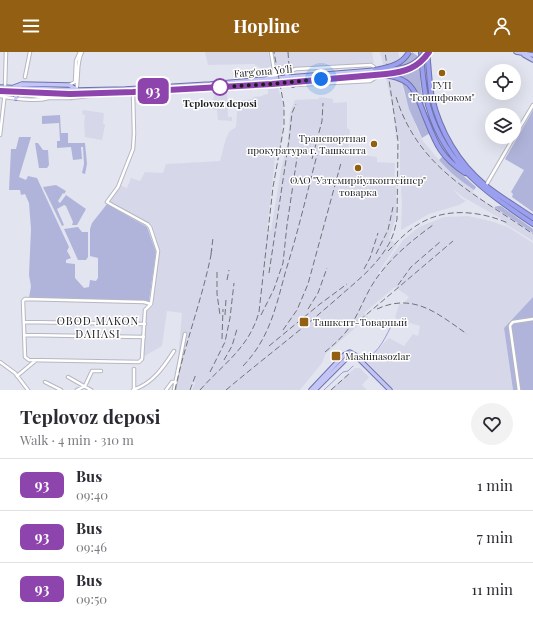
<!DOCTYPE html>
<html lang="en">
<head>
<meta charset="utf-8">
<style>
	body { margin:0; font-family:"Playfair Display",serif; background:#f2f2f3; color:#2b2b33; height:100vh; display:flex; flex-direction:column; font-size:15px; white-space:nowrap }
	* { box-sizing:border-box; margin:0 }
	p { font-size:13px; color:#7c7c81 }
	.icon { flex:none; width:22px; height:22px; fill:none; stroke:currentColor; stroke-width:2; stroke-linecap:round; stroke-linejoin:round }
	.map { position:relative; height:338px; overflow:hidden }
	.drawer { display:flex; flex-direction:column; background:#fff; flex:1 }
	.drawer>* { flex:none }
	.badge { padding:0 8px; border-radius:6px; font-size:14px; line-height:26px }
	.buttons { position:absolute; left:485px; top:12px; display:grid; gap:8px }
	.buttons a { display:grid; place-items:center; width:36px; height:36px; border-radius:50%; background:#fff; box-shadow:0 4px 16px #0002; font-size:20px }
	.you { position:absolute; width:20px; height:20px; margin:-10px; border:3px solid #fff; border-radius:50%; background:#1a73e8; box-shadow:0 0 0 6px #1a73e833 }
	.map>.badge { position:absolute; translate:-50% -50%; box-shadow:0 0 0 2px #fff }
	.round { display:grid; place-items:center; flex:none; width:42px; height:42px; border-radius:21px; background:#f2f2f3 }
	.summary { display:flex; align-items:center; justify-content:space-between; height:68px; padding:0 20px }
	h1 { font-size:19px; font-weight:700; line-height:30px }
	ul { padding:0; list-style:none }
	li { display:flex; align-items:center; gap:12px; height:52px; padding:0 20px; border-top:1px solid #e1e1e2 }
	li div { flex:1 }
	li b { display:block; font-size:15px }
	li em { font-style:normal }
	li .badge { min-width:44px; font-weight:700; text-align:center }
	header { display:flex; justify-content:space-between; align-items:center; height:52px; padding:0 20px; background:#935f12; color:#fff; font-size:18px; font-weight:700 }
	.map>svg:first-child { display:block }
</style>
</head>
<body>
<header><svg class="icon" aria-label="menu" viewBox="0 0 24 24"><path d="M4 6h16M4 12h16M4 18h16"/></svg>Hopline<svg class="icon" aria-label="person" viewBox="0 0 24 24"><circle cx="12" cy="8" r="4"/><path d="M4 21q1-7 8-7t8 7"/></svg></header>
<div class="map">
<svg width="533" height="338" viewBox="0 0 533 338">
	<rect width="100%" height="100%" fill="#e2e4ef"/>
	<path fill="#d6d8ea" d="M205,0H268L271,14L263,18L254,12L208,13Z
		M273,0H372L374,11L342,15L276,17Z
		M380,0H398L400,8L383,13Z
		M386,26L402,30L403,38L417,77L423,89L443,113L455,124L474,138L472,141L533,181V189L504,171L505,169L463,145L453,137L461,146L466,149L459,153L429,162L401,178L402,153L400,122V87H396L394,62Z
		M278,36L284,55L281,91L277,106H275L267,178H271L281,118L288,89L290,61L295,48L319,47V45L333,47V51L347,50V76L350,78L348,100L360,103L377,105V110L395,111L394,131H396V161L395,169L389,186L397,193L378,221L380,223L382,217L403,188L419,175L444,165L468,164L490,169L508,175L533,191V245L504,276L513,338H394L366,309L389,286L404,294L413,282L418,284L420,274L395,266L399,252H403L409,245L395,235L364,261L368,265L326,301L322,311L300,338H192L197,327L195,331L192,330L189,338H173L178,308L182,261L167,259L162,294L143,305L146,259L153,254L155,229L160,198L152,173L108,150L120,133L127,136L131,126L140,129L145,120L163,121L166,112L220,109L226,86L230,79L236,75L238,49L253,47V45L263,44V43L268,42V37Z
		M227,41L228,65H232V69L218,68L217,58L212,57L214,42Z
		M83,58L104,61L103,71L105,73L102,88L85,85L84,72L85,63L82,62Z
		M355,316H360L369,325L362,333L367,338H330Z"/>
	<path fill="#b1b4da" d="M412,0L419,5C420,19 420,34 423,48C429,73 442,94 457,113L446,104L434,82L420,46L414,35L409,30L399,24L398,14L406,8Z
		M402,30L412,40L430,81L422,86L409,57Z
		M533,58V160L512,145L513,142L511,140L524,118L505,107Z
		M60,63L61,81H68V91H85L87,112L85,122L82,121L84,112L83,95H81L82,107L73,108L71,95L57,96V89H60L59,71L42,72V64Z
		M19,85H31L19,125L26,128L28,124L37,126L69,195L67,199L71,206L66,208V211L75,212V226L84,236L89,235L90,228L96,229L98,226V206L90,204V177L92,171L107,152L147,175L156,200L149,249L29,246L31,234L29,223L31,177L29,151L25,142L21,143L20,138H9L11,97H16Z
		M35,91H38L43,98H48L49,113L47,116H39Z
		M442,105L476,135L474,138C461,129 449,120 439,108Z
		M56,133L66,139L64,142L63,141L58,149L60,151L66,143L86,157L77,173H66H72L73,170L66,154L64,153L57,157L64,173L62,174L43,135Z
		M498,154H501L533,177V181L494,155Z
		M78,175L82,180H88V205L86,208H78L64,177Z
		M533,245V338H513L504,276Z"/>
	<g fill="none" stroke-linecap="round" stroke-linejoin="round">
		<path stroke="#999ed6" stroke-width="1" d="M365,307C380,300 386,284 393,270
			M324,338L343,320L348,319L353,314"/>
		<g stroke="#b6b7c2" stroke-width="4.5">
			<path id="minor" d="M271,0L275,23
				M274,16L278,20L284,19
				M25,25L30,0
				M267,26L296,17L371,13L374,15L376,21L375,26L370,29L293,33L282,32
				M69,33L75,30L76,9L80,0
				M5,35L6,0
				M133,40L134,82L133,97L118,135L107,150L114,154L147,172L150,175L158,199L151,252L145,258L142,307L139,310L29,308L25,305L23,249L25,247L144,250L151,252
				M20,41C45,48 74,47 100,42
				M0,44C15,47 34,50 49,46
				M71,46C82,38 74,14 82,0
				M0,83L5,40
				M514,85L533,53
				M485,135L514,85
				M24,270L145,272
				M24,283L144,285
				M0,310L15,321L28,338
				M134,317V337
				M17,324L35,309
				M68,325L91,338
				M45,330L61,338
				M77,338L85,334L92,319H101
				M133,338C153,331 163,316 174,299
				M166,338L172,330H175
				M174,338L185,282
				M519,338L510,274L511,272L513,270L533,267"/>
		</g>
		<g stroke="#6f72a8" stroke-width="5.5">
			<path id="major" d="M516,0L533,3
				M524,3L533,8
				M0,35L77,38L125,37L210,32L289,25L286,22L288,19
				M14,35L22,32L69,33L76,37
				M14,38L16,46
				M0,39L70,42L133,40L293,30L292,32L293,33
				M311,338L344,303L350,300L355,303L390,338
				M315,338L348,305L355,303"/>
		</g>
		<g stroke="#6f72a8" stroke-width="6">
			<path id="highway" d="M421,0C422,15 423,30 426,45C440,109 483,138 533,172
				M427,0C429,15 429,31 432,46C440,79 458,111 485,133C500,145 517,155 533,166
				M424,62C435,89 439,104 465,121"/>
		</g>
		<use href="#minor" stroke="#fff" stroke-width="2.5"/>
		<use href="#major" stroke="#c3c5f6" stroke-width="3.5"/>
		<use href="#highway" stroke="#9b9ff0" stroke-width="4"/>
		<path stroke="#717279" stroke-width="1" stroke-dasharray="6 3" stroke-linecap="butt" d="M288,0L289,14
			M396,45C419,118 476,142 533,182
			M312,107L322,69L323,51
			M388,199C398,189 407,179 419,172C446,155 480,159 508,171
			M211,202L213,186
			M376,202L388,178L393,155
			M364,217L370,206L378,181
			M217,220V242L220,263
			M269,221L289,88L292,61L296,52
			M227,228L229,218
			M398,233L411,215L440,190
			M308,257L318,241L327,216
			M377,257C414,240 438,262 467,282
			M225,263L226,247
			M261,263L274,237L283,211L287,173L298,99
			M353,274L453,189
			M283,278L297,258L308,232L341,111
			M222,287L223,257
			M269,294L320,252L347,232
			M325,300C336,291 347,281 354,268C361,256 366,242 374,230C389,207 411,189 433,173
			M224,308L232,294L237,277
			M243,314C270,286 276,254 286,218C298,180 307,141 317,103
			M210,320L225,290L230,266L234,231
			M175,338C185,291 203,245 212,198
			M190,338L196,322
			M200,338C224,311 249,296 259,260L273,135L284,74V54L274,0
			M226,338C264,306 304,276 341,243C357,229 375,215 387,195C393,186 395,177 397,167L398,89L385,0
			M331,338L350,321"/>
		<g stroke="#6f72a8" stroke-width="5.5" stroke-linecap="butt">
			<path id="major-bridge" d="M382,18C400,17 414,16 425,0
				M384,22C403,20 417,17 429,0
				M289,25L376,18
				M293,30L378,22"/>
		</g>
		<g stroke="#6f72a8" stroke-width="6" stroke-linecap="butt">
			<path id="highway-bridge" d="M375,18C389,15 402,13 409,0
				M376,22C410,26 412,31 424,62"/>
		</g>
		<use href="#major-bridge" stroke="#c3c5f6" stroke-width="3.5"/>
		<use href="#highway-bridge" stroke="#9b9ff0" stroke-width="4"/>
	</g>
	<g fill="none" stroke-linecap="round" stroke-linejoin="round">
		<g stroke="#fff" stroke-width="9">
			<path id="line" d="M0,39L70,42L133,40L272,32L386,22C405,20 418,16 429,0"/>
		</g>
		<use href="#line" stroke="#8e44ad" stroke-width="6"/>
		<path stroke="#1d1d21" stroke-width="4" stroke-dasharray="0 7.2" d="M220,35L272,32L321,27"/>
	</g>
	<g fill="#935f12" stroke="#fff" stroke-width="1.5">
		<circle cx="442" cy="21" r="4"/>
		<circle cx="374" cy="92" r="4"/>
		<circle cx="358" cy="116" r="4"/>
		<rect x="299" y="265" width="10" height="10" rx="2"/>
		<rect x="331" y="299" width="10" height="10" rx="2"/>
	</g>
	<circle fill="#fff" stroke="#8e44ad" stroke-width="2" cx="220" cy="35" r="8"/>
	<g text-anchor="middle" stroke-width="3" stroke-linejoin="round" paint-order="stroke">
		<g font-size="10" fill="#1d1d21" stroke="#fff">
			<text transform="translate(263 19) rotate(-5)" y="4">Farg'ona Yo'li</text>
		</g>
		<g font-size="10" fill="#1d1d21" stroke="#fff">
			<text x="442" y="37">ГУП<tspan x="442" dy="12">"Геоинфоком"</tspan></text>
			<text x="366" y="90" text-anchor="end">Транспортная<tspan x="366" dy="12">прокуратура г. Ташкента</tspan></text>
			<text x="358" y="132">ОАО "Узтемирйулконтейнер"<tspan x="358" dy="12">товарка</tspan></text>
			<text x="313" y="274" text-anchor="start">Ташкент-Товарный</text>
			<text x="345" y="308" text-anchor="start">Mashinasozlar</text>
		</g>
		<g font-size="10" font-weight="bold" fill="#1d1d21" stroke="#fff">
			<text x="220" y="55">Teplovoz deposi</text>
		</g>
		<g font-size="11" letter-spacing="1" fill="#1d1d21" stroke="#fff">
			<text x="98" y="273">OBOD MAKON<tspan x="98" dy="13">DAHASI</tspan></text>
		</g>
	</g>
</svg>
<div class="buttons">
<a><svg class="icon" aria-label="locate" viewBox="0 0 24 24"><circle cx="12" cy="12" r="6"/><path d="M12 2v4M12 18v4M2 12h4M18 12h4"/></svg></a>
<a><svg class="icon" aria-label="layers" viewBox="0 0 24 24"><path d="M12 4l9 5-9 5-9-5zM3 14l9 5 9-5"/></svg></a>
</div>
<div class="you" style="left:321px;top:27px"></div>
<b class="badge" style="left:153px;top:39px;background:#8e44ad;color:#fff">93</b>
</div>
<section class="drawer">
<div class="summary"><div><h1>Teplovoz deposi</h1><p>Walk · 4 min · 310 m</p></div><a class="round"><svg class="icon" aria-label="heart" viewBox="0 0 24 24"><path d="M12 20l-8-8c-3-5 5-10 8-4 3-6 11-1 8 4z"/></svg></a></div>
<ul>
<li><span class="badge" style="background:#8e44ad;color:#fff">93</span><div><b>Bus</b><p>09:40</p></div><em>1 min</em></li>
<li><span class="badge" style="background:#8e44ad;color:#fff">93</span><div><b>Bus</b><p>09:46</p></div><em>7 min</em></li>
<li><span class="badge" style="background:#8e44ad;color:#fff">93</span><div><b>Bus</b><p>09:50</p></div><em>11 min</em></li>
</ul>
</section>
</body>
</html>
